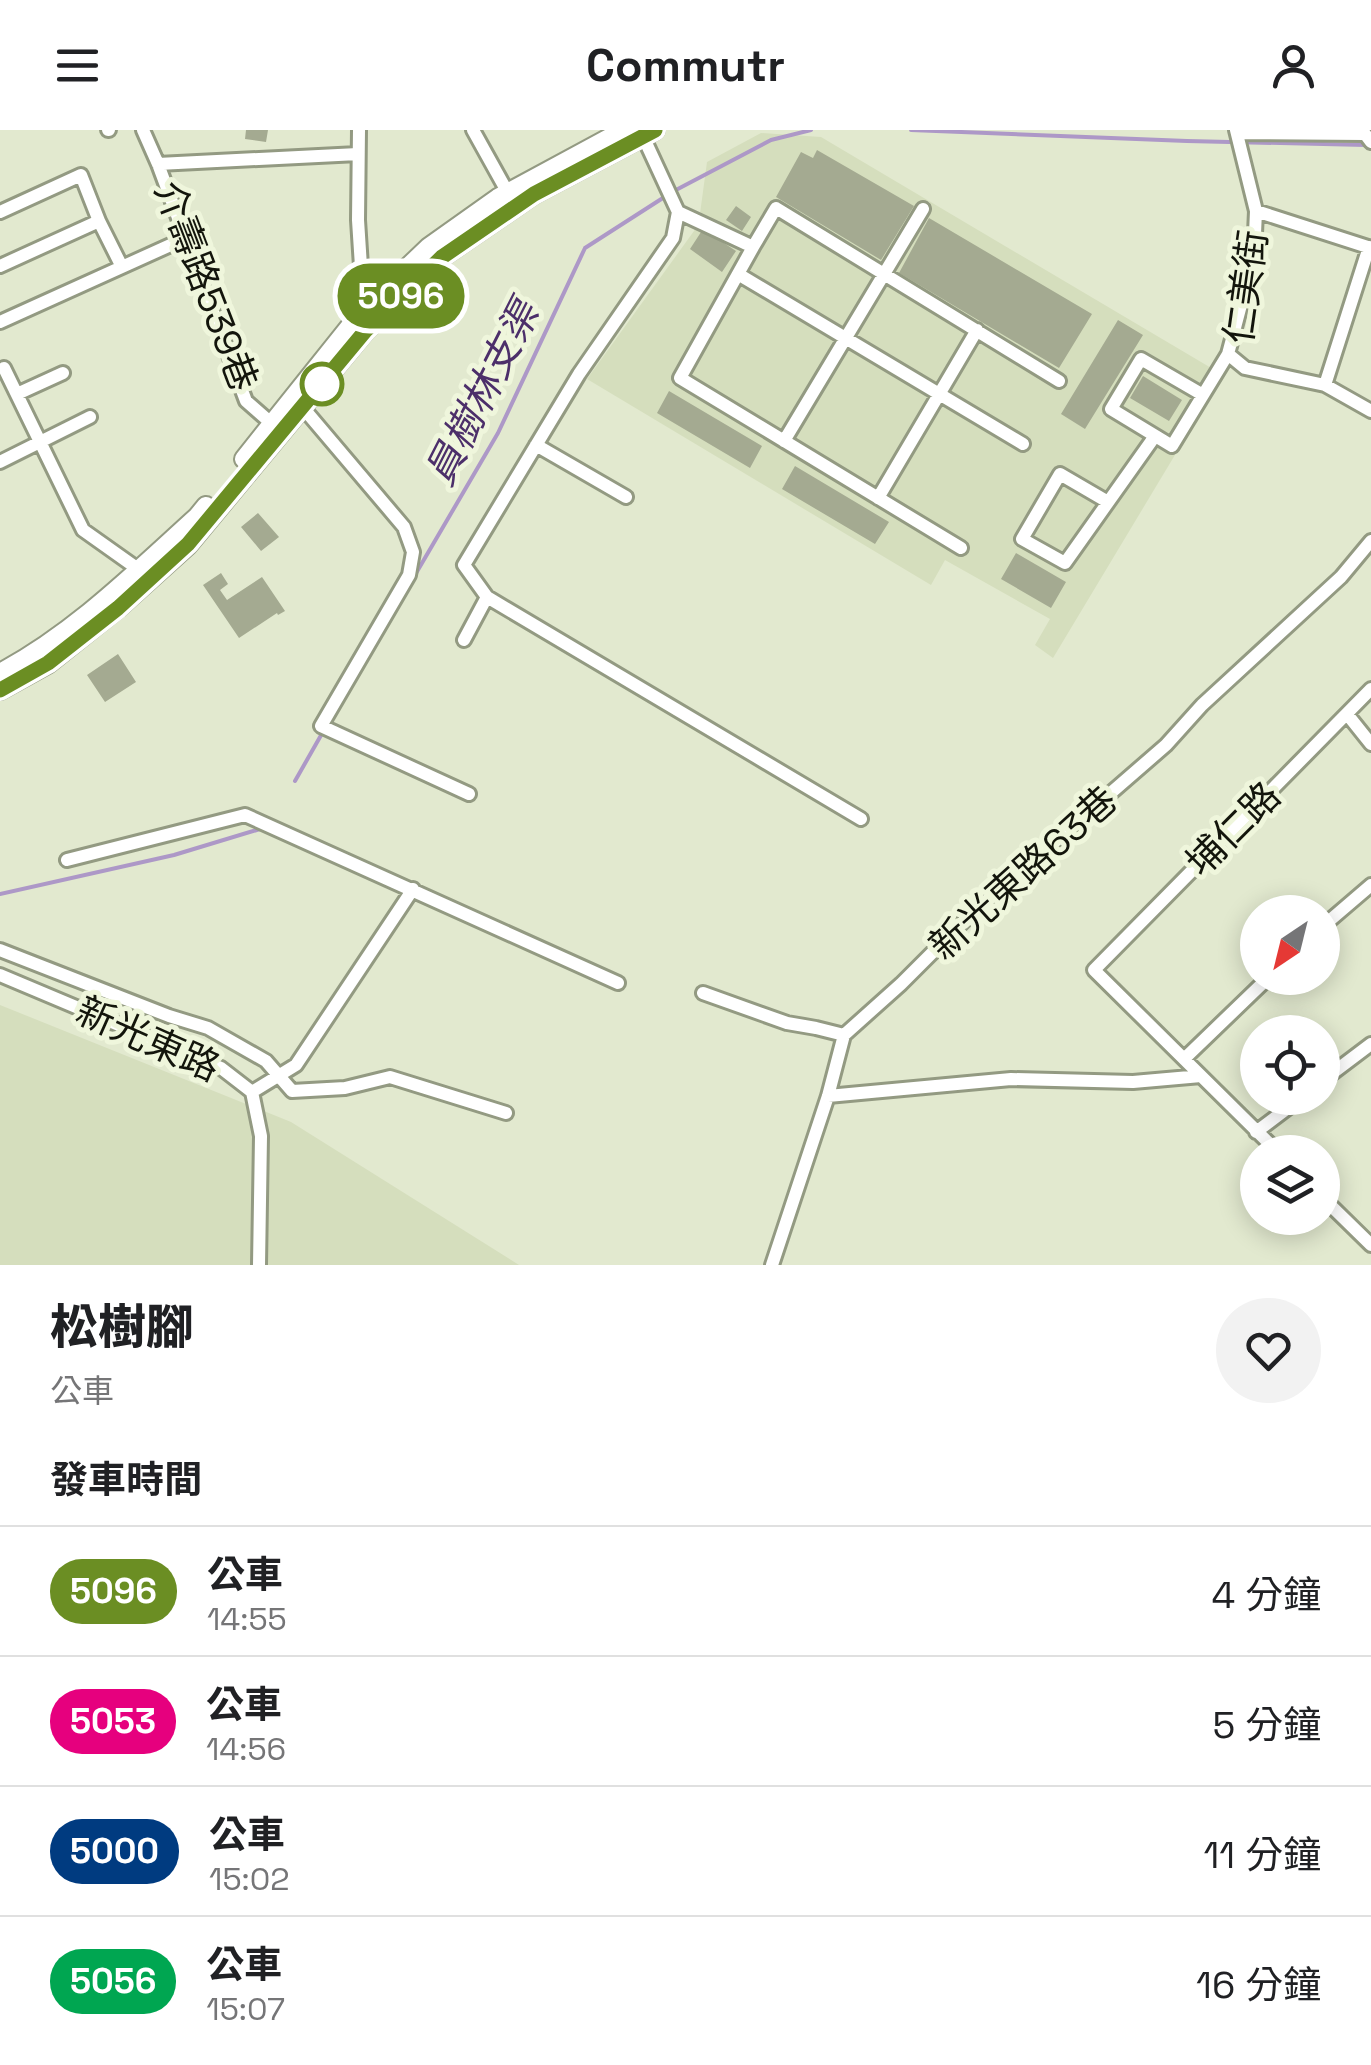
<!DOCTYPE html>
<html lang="zh-TW">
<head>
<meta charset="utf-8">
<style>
	body { margin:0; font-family:"Space Grotesk","Noto Sans TC",sans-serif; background:#f2f2f2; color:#202124; height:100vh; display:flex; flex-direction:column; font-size:38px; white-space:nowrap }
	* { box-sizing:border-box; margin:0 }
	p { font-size:32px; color:#757577 }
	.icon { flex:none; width:55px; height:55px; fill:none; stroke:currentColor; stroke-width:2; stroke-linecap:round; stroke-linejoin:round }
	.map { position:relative; height:1135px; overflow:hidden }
	.sheet { display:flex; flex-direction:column; background:#fff; flex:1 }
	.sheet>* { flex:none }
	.badge { padding:0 20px; border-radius:32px; font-size:35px; line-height:65px }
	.needle { width:65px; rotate:215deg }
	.fabs { position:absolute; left:1240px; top:765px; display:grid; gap:20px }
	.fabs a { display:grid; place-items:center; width:100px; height:100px; border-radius:50%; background:#fff; box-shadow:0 5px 25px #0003; font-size:50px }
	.map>.badge { position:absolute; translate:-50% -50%; box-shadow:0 0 0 5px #fff }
	h2 { padding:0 50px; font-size:38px; line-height:90px }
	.round { display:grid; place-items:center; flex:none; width:105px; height:105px; border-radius:52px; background:#f2f2f2 }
	.headline { display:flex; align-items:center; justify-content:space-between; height:170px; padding:0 50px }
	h1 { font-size:48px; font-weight:800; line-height:75px }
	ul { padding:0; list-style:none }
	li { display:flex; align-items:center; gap:30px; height:130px; padding:0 50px; border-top:2px solid #e0e0e0 }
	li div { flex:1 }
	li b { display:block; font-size:38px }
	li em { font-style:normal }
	li .badge { min-width:110px; font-weight:700; text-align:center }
	header { display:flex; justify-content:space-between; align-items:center; height:130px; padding:0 50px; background:#fff; font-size:45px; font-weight:800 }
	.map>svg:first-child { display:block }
</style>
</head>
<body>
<header><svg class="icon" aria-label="menu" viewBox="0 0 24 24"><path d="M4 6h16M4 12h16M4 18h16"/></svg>Commutr<svg class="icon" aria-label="person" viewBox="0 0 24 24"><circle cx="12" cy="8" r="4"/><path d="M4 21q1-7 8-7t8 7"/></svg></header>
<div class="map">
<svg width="1371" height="1135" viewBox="0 0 1371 1135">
	<rect width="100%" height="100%" fill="#e2e9cf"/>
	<path fill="#d5debd" d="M761,3L821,7L1223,245L1053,528L1035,515L1050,489L945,430L931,455L587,249L694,101L699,91L707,32Z
		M0,875L291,992L519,1135H0Z"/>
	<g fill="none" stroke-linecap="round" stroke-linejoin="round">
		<path stroke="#ad98c7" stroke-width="4" d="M911,0L1187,11L1366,15
			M674,61L771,10L811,0
			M415,445L498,303L585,118L666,66
			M295,651L324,600
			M0,764L174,725L260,699"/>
	</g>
	<path fill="#a4aa91" d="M246,0H268L266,12L245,9Z
		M817,20L914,76L881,130L776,67L801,22L813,28Z
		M736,76L751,87L742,101L726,90Z
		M929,88L1092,184L1059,238L899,143Z
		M703,99L736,121L722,142L690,119Z
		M1118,190L1143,205L1085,299L1061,284Z
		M1143,246L1182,270L1169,291L1130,268Z
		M669,261L762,316L750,338L657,283Z
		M795,336L889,392L875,414L782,359Z
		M258,383L279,407L261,421L241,397Z
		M1016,423L1066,452L1051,478L1001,449Z
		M221,443L228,454L220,460L227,470L262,447L285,481L278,485L277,483L239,508L203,455Z
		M118,524L136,552L105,572L87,545Z"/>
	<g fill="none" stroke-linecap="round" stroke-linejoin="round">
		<g stroke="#939a82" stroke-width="18">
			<path id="minor" d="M108,0H109
				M143,0L158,34L246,271L278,299
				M359,0L358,90L364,183
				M473,0L508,63
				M1236,0L1256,81L1254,126L1228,224L1245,238L1325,255L1371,281
				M1238,3L1365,4L1371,12
				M158,34L358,24
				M1256,81L1371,118
				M0,82L81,45L99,91L122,137
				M678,82L753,117L680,248L961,418
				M753,117L776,78L1059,251
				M0,136L99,91
				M738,144L1023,314
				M0,192L186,108
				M4,238L83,400L145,444
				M1325,255L1369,117
				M17,264L63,243
				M1203,265L1141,229L1111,279L1172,316L1228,224
				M299,273L404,397L413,422L409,445L321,596L469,664
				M784,311L923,79
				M536,315L626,367
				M0,332L90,287
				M878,368L977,200
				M1108,372L1060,344L1022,409L1065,433L1155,306
				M487,467L861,689
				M464,510L487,467L464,435L579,244L673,108L678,82L641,2
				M1347,584L1371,614
				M67,730L245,685L618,853
				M1322,797L1371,755
				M0,820L169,886L208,898L266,931L292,961L345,958L390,947L506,983
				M0,845L221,938L252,962L261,1006L259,1135
				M703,863L787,893L816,898L844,905
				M1184,929L1268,848
				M1322,951L1371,914
				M252,962L296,935L413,759
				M828,966L1011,949L1133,952L1201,946
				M1256,1002L1301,968
				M1278,1022L1094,840L1371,559
				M1322,1067L1371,1115
				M772,1135L828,966L844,905L901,854L968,787L1166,615L1202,575L1341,447L1371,411"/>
		</g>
		<g stroke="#939a82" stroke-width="22">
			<path id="major" d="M244,329L363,180L429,117L498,68L624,0
				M0,543C75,503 135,443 197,387L206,376
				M0,560L49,533L118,478L188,415L366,200L442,127L534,64L655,0"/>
		</g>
		<use href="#minor" stroke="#fff" stroke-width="12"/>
		<use href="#major" stroke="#fff" stroke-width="18"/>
	</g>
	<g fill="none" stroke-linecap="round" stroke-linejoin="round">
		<g stroke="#fff" stroke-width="22">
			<path id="line" d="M0,560L48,533L118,478L188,414L366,200L442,127L534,64L655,0"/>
		</g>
		<use href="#line" stroke="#6b8e23" stroke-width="15"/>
	</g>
	<circle fill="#fff" stroke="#6b8e23" stroke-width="5" cx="322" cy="254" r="20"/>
	<g text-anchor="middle" stroke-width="10" stroke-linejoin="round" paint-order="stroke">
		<g font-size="38" fill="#13150c" stroke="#eff6dc">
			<text transform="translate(206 156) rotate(69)" y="13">介壽路539巷</text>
			<text transform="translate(1246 157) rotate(-82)" y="13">仁美街</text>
			<text transform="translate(1233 699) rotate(-45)" y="13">埔仁路</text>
			<text transform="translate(1023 743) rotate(-42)" y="13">新光東路63巷</text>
			<text transform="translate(148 909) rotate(24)" y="13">新光東路</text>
		</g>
		<g font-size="40" font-style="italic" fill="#4c2f6a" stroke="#eff6dc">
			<text transform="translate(482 263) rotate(-63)" y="14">員樹林支渠</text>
		</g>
	</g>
</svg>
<div class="fabs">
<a><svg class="needle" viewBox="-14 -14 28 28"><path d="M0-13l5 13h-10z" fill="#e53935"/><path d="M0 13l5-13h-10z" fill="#757577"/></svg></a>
<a><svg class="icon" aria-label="locate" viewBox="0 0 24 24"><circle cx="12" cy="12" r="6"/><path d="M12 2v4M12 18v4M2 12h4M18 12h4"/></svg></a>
<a><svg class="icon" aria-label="layers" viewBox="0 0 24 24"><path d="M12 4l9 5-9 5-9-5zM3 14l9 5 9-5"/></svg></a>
</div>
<b class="badge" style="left:401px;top:166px;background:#6b8e23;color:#fff">5096</b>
</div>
<section class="sheet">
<div class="headline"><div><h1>松樹腳</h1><p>公車</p></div><a class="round"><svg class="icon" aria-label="heart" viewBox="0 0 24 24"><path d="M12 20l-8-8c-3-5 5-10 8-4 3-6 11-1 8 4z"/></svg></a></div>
<h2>發車時間</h2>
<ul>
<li><span class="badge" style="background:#6b8e23;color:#fff">5096</span><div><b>公車</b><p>14:55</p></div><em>4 分鐘</em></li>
<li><span class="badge" style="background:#e6007e;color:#fff">5053</span><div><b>公車</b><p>14:56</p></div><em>5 分鐘</em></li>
<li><span class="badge" style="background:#003b80;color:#fff">5000</span><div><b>公車</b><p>15:02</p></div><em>11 分鐘</em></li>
<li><span class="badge" style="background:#00a651;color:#fff">5056</span><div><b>公車</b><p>15:07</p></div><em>16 分鐘</em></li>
</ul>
</section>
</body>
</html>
